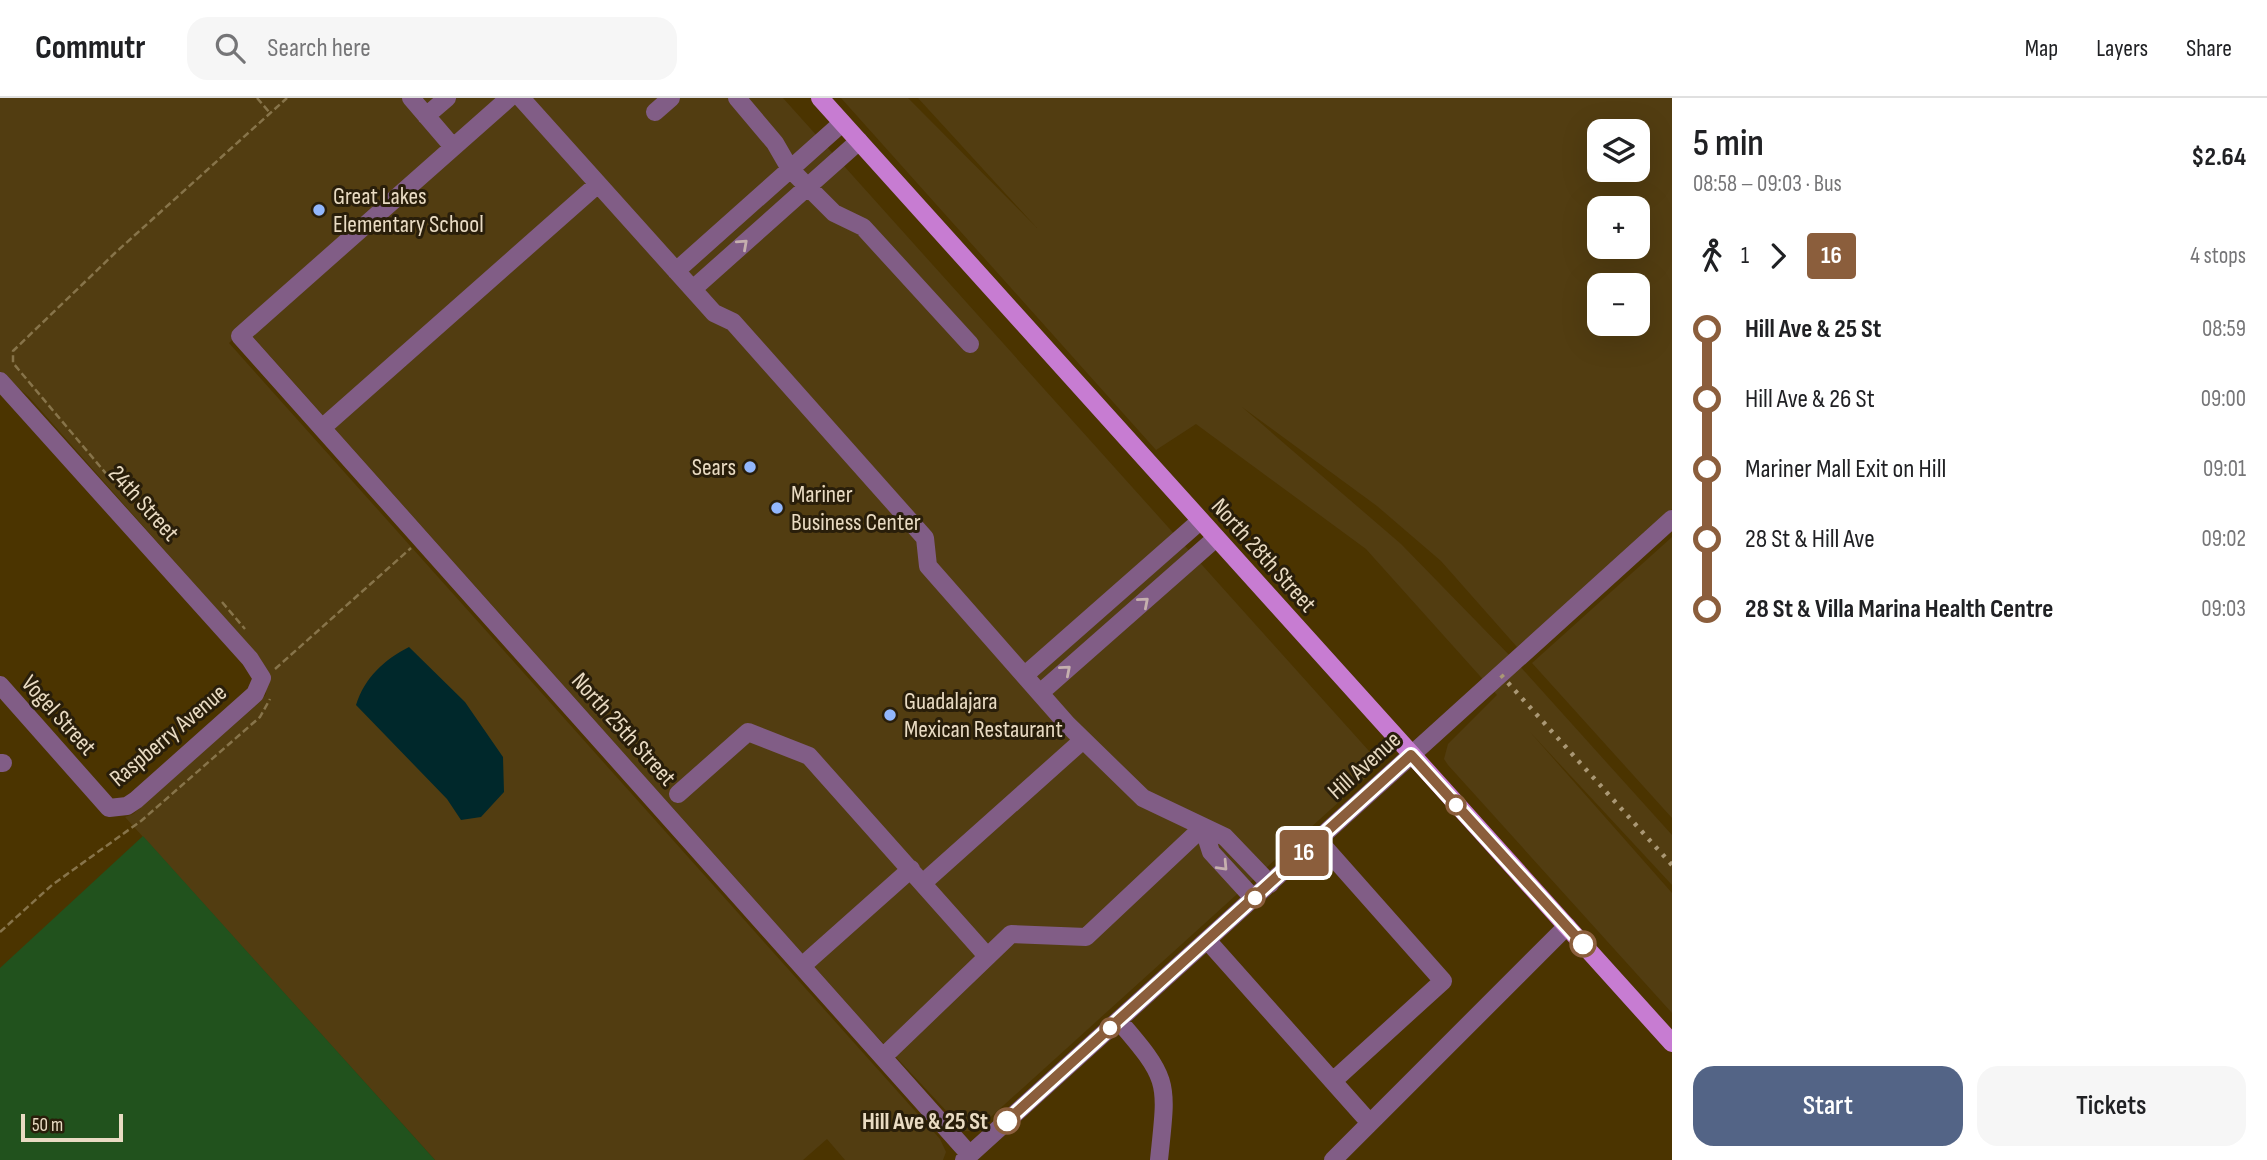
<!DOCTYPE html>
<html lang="en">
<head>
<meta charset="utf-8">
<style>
	body { margin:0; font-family:"Sofia Sans Condensed",sans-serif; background:#f6f6f6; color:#202124; height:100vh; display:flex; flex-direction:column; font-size:26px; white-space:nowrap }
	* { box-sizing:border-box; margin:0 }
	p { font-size:23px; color:#757577 }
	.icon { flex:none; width:38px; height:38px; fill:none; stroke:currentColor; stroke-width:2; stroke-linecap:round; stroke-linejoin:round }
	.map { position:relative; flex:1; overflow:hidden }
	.side { display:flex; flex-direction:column; background:#fff; width:595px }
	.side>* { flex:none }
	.badge { padding:0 14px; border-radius:5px; font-size:24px; line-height:46px }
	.buttons { position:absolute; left:1587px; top:21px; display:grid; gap:14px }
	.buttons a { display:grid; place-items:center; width:63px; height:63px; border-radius:14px; background:#fff; box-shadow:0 7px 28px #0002; font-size:35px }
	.scale { position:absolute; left:21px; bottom:18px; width:102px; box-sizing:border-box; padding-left:7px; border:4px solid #e9dbc3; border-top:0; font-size:19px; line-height:24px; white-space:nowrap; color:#e9dbc3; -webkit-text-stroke:5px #291e0a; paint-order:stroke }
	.map>.badge { position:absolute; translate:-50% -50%; box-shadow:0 0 0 4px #fff }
	.legs { display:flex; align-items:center; gap:10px; height:77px; padding:0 21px; font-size:23px }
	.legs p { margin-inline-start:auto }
	.headline { display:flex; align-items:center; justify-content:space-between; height:119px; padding:0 21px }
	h1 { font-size:38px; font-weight:600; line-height:52px }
	.cta { display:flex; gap:14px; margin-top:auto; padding:14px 21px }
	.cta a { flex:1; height:80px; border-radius:21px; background:#536486; color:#fff; font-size:28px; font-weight:600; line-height:80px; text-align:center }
	.cta a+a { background:#f6f6f6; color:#202124 }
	ul { padding:0 21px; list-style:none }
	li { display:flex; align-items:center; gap:24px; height:70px; font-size:26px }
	li i { display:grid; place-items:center; width:10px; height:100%; margin:0 9px; background:currentColor }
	li i::after { content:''; width:18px; height:18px; margin:-9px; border:5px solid; border-radius:50%; background:#fff }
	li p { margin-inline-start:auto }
	li:first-child i { background:linear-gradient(#0000 50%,currentColor 0) }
	li:last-child i { background:linear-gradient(currentColor 50%,#0000 0) }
	header { display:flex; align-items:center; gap:42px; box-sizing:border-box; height:98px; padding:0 35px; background:#fff; border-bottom:2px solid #e0e0e0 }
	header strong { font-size:33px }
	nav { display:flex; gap:38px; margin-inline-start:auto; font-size:24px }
	.search { width:490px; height:63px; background:#f6f6f6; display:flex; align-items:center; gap:18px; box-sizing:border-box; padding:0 24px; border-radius:21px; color:#757577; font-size:26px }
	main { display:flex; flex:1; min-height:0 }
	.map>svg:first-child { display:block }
</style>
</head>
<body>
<header>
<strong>Commutr</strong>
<div class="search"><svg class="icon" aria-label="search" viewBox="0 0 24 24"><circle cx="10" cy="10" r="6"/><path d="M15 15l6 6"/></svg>Search here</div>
<nav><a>Map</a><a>Layers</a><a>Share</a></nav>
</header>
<main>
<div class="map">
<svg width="1672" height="1062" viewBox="0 0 1672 1062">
	<rect width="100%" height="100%" fill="#4b3400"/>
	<path fill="#523d11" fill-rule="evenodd" d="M0,0H783L1369,653L1375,664L1372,674L983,1026L973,1033H965L868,929L245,230L229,245L940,1041L946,1054L943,1062H845L827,1041L803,1062H435L125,719L133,716L261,603L266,596L267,574L260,560L29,299L0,274Z
		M841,0H908L1037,130L918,0H1672V411L1517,549L1441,463L1377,408L1242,309L1401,446L1516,564L1672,737V787L1530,634L1672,795V915L1448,667L1444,661L1448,646L1497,597L1366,451L1196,326L1156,352ZM1600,33H1638V72H1600ZM1600,110H1638V149H1600ZM1600,187H1638V226H1600Z
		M1672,439V720L1532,565Z"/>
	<path fill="#21521d" d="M143,738L435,1062H0V870Z"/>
	<path fill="#00282b" d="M409,549L465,604L503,659L504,694L481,719L461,722L447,701L356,607C365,579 384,562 409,549Z"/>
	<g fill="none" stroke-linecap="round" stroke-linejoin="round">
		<path stroke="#87744a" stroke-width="2.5" stroke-dasharray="7 3.5" stroke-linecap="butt" d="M257,0L270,15
			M114,385L13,265V253L115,155L287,0
			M222,504L245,531
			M275,571L411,450
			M0,834L52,787L141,723L260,619L270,601"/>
		<path stroke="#815d86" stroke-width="18" d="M411,0L453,49
			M509,0L240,238L970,1057
			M521,0L714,215L733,224L925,440L928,468L1067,626L1143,700L1225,739L1270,786
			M737,0L775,45L790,71L834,115L863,129L970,246
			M655,14L671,0
			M426,18L447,0
			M676,173L842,25
			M693,191L859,43
			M0,283L250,561L262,580L255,596L136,702L127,708L109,710L0,587
			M322,330L598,86
			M1025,577L1200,423
			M1040,595L1216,440
			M0,665H3
			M678,696L748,634L809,658L987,858
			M1203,729L1211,754L1254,801
			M1318,742L1443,883L1333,983
			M924,784L1083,642
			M1207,842L1370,1025
			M802,868L911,771
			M1119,923C1171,983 1167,984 1159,1062
			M883,959L1011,836L1086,839L1203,729
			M964,1062L1672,421
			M1333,1062L1567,828"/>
		<path stroke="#c77cd2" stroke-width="18" d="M820,0L1672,945"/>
		<path stroke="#aa9875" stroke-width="4.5" stroke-dasharray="3.5 7" stroke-linecap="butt" d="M1501,577L1672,767"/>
	</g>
	<defs><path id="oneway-chevron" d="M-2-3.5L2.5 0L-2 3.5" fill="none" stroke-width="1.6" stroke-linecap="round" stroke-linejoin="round" transform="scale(1.75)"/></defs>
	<g stroke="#c5afae">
		<use href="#oneway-chevron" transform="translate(743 146) rotate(-42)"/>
		<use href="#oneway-chevron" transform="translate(1144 504) rotate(-41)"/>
		<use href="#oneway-chevron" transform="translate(1066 572) rotate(-41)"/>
		<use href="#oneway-chevron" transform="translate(1223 768) rotate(47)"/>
	</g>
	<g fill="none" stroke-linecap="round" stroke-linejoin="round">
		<g stroke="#fff" stroke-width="16">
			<path id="line-1" d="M1007,1023L1411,657L1583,846"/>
		</g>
		<use href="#line-1" stroke="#8b5e3c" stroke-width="10"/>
	</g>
	<g fill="#92b7fd" stroke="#291e0a" stroke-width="2.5">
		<circle cx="319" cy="112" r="7"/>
		<circle cx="750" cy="369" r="7"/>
		<circle cx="777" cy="410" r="7"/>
		<circle cx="890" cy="617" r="7"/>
	</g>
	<g fill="#fff" stroke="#8b5e3c" stroke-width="3.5">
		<circle cx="1456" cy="707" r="9"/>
		<circle cx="1255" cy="800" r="9"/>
		<circle cx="1583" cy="846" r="12"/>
		<circle cx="1110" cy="930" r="9"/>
		<circle cx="1007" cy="1023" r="12"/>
	</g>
	<g text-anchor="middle" stroke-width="6" stroke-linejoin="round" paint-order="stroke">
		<g font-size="24" fill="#e9dbc3" stroke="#291e0a" text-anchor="start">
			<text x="333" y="106">Great Lakes<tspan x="333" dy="28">Elementary School</tspan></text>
			<text x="736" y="377" text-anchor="end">Sears</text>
			<text x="791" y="404">Mariner<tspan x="791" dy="28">Business Center</tspan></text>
			<text x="904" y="611">Guadalajara<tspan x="904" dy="28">Mexican Restaurant</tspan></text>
		</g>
		<g font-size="24" fill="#e9dbc3" stroke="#291e0a">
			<text transform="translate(144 405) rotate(48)" y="8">24th Street</text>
			<text transform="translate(1264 457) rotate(48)" y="8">North 28th Street</text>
			<text transform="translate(59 617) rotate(48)" y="8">Vogel Street</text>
			<text transform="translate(624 631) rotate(48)" y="8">North 25th Street</text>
			<text transform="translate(168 637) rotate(-40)" y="8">Raspberry Avenue</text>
			<text transform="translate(1364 667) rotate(-42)" y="8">Hill Avenue</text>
		</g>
		<g font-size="24" font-weight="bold" fill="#e9dbc3" stroke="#291e0a" text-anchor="end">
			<text x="988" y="1031">Hill Ave &amp; 25 St</text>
		</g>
	</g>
</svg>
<div class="buttons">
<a><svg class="icon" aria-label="layers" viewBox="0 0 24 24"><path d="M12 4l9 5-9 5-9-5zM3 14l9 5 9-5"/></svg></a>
<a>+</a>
<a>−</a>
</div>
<div class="scale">50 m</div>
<b class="badge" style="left:1304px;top:755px;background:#8b5e3c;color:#fff">16</b>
</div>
<section class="side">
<div class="headline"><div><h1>5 min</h1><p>08:58 – 09:03 · Bus</p></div><b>$2.64</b></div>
<div class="legs"><svg class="icon" aria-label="walk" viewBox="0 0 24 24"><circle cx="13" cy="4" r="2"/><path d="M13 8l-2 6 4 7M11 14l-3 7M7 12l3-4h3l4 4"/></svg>1<svg class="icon" aria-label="forward" viewBox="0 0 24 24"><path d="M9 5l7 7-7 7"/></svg><b class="badge" style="background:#8b5e3c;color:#fff">16</b><p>4 stops</p></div>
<ul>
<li><i style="color:#8b5e3c"></i><b>Hill Ave &amp; 25 St</b><p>08:59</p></li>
<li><i style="color:#8b5e3c"></i><span>Hill Ave &amp; 26 St</span><p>09:00</p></li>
<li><i style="color:#8b5e3c"></i><span>Mariner Mall Exit on Hill</span><p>09:01</p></li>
<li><i style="color:#8b5e3c"></i><span>28 St &amp; Hill Ave</span><p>09:02</p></li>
<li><i style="color:#8b5e3c"></i><b>28 St &amp; Villa Marina Health Centre</b><p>09:03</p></li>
</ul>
<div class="cta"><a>Start</a><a>Tickets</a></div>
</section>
</main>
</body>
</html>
